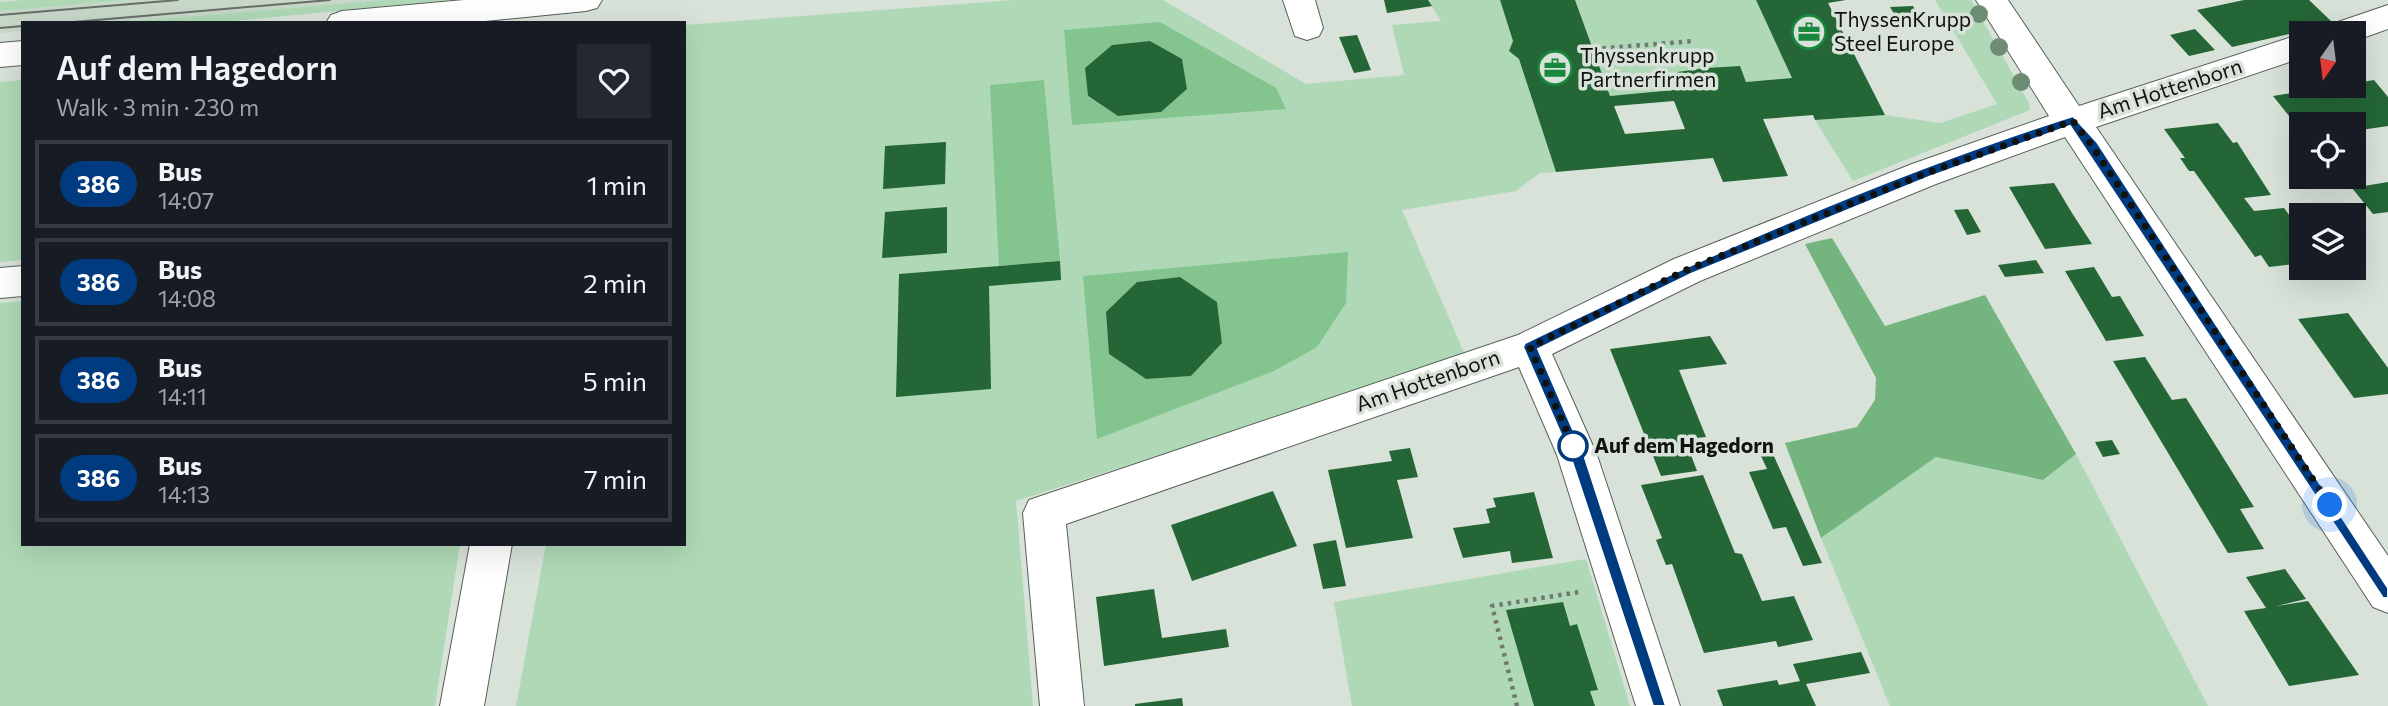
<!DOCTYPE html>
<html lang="en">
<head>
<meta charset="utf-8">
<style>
	body { margin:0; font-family:Commissioner,sans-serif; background:#242831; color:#f1f3f6; height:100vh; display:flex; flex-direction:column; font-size:26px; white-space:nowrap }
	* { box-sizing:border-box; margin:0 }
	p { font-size:23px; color:#9ea1a6 }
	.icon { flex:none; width:38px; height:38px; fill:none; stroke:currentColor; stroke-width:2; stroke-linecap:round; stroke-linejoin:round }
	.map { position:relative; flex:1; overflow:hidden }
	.panel { position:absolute; left:21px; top:21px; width:665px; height:525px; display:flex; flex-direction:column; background:#171b24; border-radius:0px; box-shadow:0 7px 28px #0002 }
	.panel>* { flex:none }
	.badge { padding:0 14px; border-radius:23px; font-size:24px; line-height:46px }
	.needle { width:46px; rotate:194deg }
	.controls { position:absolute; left:2289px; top:21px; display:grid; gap:14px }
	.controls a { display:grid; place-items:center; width:77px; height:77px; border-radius:0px; background:#171b24; box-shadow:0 7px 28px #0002; font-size:35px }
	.you { position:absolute; width:35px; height:35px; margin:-18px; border:5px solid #fff; border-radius:50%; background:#1a73e8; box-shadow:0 0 0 10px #1a73e833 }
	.map>.badge { position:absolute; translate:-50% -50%; box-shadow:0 0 0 4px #fff }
	.round { display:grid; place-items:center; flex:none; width:74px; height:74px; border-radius:0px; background:#242831 }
	.head { display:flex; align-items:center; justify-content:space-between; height:119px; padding:0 35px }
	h1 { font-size:33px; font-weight:600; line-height:52px }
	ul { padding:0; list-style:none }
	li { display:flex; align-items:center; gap:21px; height:88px; margin:0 14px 10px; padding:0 21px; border:4px solid #363941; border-radius:0px }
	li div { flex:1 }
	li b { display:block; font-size:26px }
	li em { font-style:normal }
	li .badge { min-width:77px; font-weight:700; text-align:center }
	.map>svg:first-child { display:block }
</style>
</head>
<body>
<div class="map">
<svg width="2388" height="706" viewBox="0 0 2388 706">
	<rect width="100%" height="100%" fill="#d8e2d9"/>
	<path fill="#c7d8c9" d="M128,0H383L114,23H23V31L0,33V11Z"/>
	<path fill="#afd9b6" d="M22,0H128L0,11V2Z
		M383,0H450L214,23H114Z
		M1013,0H1163L1306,84L1404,75L1392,25L1441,21L1428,0H1500L1513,41L1509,51L1519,59L1556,172L1540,173L1516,191L1402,210L1466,357L1016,501L1033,706H516L546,544H684V25Z
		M1575,0H1756L1792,78L1746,82L1739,66L1678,72L1684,89L1610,96Z
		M1935,0H1971L2029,103L2030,110L1853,181L1815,120L1885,115L1940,123L1997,104Z
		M23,80V260L0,262V82Z
		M23,301V544H460L435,706H0V303Z
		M2076,454L2208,706H1890L1821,538L1936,457L2042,480Z
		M1586,559L1630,706H1352L1334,602Z"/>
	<path fill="#73b47f" d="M1832,238L1885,326L1985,295L2076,454L2043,480L1936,457L1821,538L1785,443L1857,427L1875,400L1876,378L1805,244Z"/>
	<path fill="#83c48f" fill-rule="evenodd" d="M1160,22L1276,88L1286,109L1072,125L1064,30ZM1150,41L1182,59L1187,89L1161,112L1118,116L1088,97L1085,68L1112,45Z
		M1044,80L1060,261L999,266L990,85Z
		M1348,252L1346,303L1317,347L1274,371L1097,439L1083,276ZM1180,277L1217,302L1222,343L1191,376L1146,379L1109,354L1106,313L1137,282Z"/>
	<path fill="#246636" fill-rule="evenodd" d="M1384,0H1428L1432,6L1387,13Z
		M1500,0H1575L1610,96L1684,89L1677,72L1707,68L1740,66L1746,82L1792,78L1756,0H1846L1828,3L1885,115L1815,120L1813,115L1763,119L1788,176L1723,182L1713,158L1556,172L1519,59L1509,51L1513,41ZM1674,101L1685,129L1625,134L1614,106Z
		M2244,0H2309L2331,21L2291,30L2294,33L2232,47L2197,10Z
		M1913,6L1918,15L1896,17L1890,7Z
		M2195,29L2215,50L2189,56L2170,35Z
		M1357,35L1371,70L1354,73L1339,37Z
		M1150,41L1182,59L1187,89L1161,112L1118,116L1088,96L1085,68L1112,45Z
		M2374,80L2388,97V126L2354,131V124H2301V131L2273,96Z
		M2218,123L2233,143L2237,142L2271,195L2244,198L2254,211L2284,208L2301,231V238L2294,239L2301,249V263L2269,267L2261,255L2255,257L2194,171H2189L2180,158H2185L2164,129Z
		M946,142L945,184L883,189L885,146Z
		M2388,182V212L2373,214L2352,188Z
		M2054,183L2072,213L2092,244L2045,249L2009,187Z
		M947,207V253L882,258L885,212Z
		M1968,209L1981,232L1967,235L1954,210Z
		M2036,260L2044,273L2005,277L1998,265Z
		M1060,261L1061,280L989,286L991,389L896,397L899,274Z
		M2094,267L2112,297L2120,296L2144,336L2106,341L2065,271Z
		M1180,277L1217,302L1222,343L1191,376L1146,379L1109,354L1106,312L1137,282Z
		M2348,313L2388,368V394L2354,398L2298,319Z
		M1710,336L1727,364L1679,370L1706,437L1685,439L1697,471L1661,476L1610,349Z
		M2145,357L2172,400L2186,398L2254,507L2240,509L2264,549L2228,553L2113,361Z
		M2112,440L2120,454L2103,457L2095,442Z
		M1768,443L1822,563L1803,566L1786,527L1773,529L1749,472L1767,469L1756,445Z
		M1410,448L1418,477L1397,480L1413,538L1346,548L1328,470L1392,461L1389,451Z
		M1703,475L1735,553L1742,554L1762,601L1794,596L1813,640L1778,647L1776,641L1704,653L1672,564L1666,565L1656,540L1662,538L1641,485Z
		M1273,491L1297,546L1192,581L1171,525Z
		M1534,492L1553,558L1512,563L1510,551L1463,558L1453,528L1490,523L1486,509L1496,507L1493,498Z
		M1336,540L1346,586L1323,589L1313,544Z
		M2285,569L2306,599L2276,606L2308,601L2359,675L2289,686L2244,611L2266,608L2246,577Z
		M1154,589L1162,638L1226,629L1229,647L1104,666L1096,597Z
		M1563,602L1570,626L1577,624L1598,690L1590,691L1595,706H1534L1506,610Z
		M1861,652L1870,673L1806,684L1816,706H1723L1717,690L1777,680L1779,685L1800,681L1793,664Z
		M1182,698L1183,706H1135V704Z"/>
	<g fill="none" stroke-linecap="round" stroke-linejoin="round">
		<g stroke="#576058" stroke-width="2">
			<path id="minor" d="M1283,0H1315L1323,28L1319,36L1307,40L1295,36Z
				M1976,0H2008L2079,106L2301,34V58L2096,127L2388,556V613L2373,607L2065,137L1936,184L1700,281L1552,354L1597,455L1680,706H1636L1557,455L1519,367L1066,524L1084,706H1040L1023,513L1029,500L1518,335L1674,259L1912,164L2049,116Z
				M2388,5V29L2354,41V33H2325L2329,25Z
				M23,266V296L0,298V268Z
				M470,544H512L484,706H440Z"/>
		</g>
		<g stroke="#576058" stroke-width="2">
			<path id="major" d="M464,0H602L597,8L586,11L466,23H326L331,15L342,11Z
				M23,41V65L0,67V43Z"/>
		</g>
		<path stroke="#717771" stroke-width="4.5" stroke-dasharray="3.5 5" stroke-linecap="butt" d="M1594,49L1694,41
			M1517,706L1492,606L1579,592"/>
		<use href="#minor" fill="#fff" fill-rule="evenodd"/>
		<use href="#major" fill="#fff" fill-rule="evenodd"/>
		<path stroke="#686e69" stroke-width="2" d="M0,15L178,0
			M62,23L330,0
			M0,28L23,26"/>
	</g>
	<g fill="#6d8c74">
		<circle cx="1979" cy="14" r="9"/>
		<circle cx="1999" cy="47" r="9"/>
		<circle cx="2021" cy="82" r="9"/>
	</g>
	<path fill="#003b80" stroke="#fff" stroke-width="2" d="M2073,116L2097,142L2388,588V598H2383L2070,126L1929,177L1691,274L1538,349L1584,455L1666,706H1653L1570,455L1523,347L1525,343C1703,257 1885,176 2073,116Z"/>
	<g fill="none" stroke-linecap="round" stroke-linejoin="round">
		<path stroke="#0f120f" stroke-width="7" stroke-dasharray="0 12.6" d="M1573,446L1577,455L1530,347L1686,270L1924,174L2073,121L2092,146L2330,505"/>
	</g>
	<defs>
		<g id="office-ring" transform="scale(1.75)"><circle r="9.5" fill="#d8e2d9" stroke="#19883f" stroke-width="1.5"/><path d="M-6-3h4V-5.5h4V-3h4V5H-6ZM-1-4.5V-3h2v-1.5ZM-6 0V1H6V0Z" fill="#19883f"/></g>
	</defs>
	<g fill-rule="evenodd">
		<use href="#office-ring" x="1809" y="32"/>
		<use href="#office-ring" x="1555" y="68"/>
	</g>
	<circle fill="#fff" stroke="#003b80" stroke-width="3.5" cx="1573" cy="446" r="14"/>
	<g text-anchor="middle" stroke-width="7" stroke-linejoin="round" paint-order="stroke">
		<g font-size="21" fill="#0f120f" stroke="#d8e2d9" text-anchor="start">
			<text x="1834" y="27">ThyssenKrupp<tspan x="1834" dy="24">Steel Europe</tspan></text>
			<text x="1580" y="63">Thyssenkrupp<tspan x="1580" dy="24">Partnerfirmen</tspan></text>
		</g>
		<g font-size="21" fill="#0f120f" stroke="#d8e2d9">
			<text transform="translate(2170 89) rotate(-18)" y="7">Am Hottenborn</text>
			<text transform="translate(1428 381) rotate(-19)" y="7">Am Hottenborn</text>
		</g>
		<g font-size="21" font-weight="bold" fill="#0f120f" stroke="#d8e2d9" text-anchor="start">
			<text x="1594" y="453">Auf dem Hagedorn</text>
		</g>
	</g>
</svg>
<div class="controls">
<a><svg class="needle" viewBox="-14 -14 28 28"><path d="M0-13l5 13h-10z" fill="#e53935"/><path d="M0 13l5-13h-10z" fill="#9ea1a6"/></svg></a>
<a><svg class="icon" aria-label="locate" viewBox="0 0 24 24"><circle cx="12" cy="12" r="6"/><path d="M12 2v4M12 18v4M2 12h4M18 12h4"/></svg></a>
<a><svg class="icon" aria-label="layers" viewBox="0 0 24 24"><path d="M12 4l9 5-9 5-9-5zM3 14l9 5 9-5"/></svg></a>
</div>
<div class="you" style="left:2330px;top:505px"></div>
<section class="panel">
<div class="head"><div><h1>Auf dem Hagedorn</h1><p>Walk · 3 min · 230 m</p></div><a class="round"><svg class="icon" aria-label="heart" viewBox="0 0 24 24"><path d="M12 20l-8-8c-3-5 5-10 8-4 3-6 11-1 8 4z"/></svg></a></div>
<ul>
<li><span class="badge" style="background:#003b80;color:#fff">386</span><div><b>Bus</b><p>14:07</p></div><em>1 min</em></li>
<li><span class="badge" style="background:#003b80;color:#fff">386</span><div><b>Bus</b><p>14:08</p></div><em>2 min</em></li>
<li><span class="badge" style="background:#003b80;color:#fff">386</span><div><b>Bus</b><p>14:11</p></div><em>5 min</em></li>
<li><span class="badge" style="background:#003b80;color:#fff">386</span><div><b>Bus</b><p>14:13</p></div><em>7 min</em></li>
</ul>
</section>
</div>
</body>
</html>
